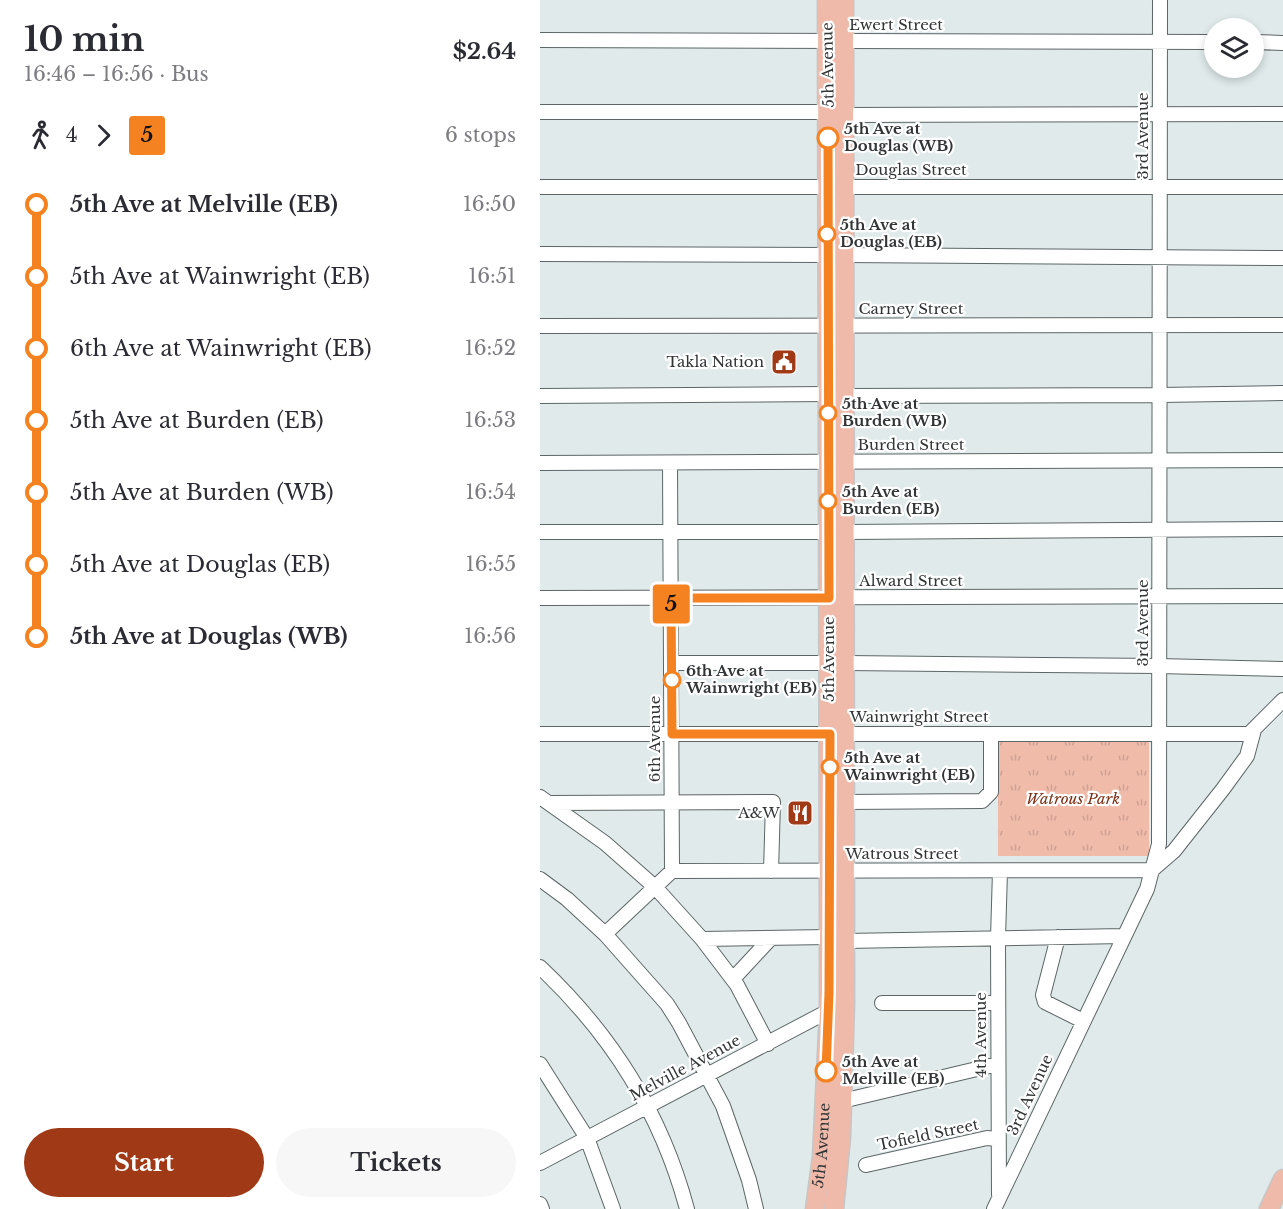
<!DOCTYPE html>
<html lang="en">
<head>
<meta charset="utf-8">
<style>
	body { margin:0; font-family:"Libre Baskerville",serif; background:#f7f7f7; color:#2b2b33; height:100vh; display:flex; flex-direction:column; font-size:22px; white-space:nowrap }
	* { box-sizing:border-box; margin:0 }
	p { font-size:20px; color:#7c7c81 }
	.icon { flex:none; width:33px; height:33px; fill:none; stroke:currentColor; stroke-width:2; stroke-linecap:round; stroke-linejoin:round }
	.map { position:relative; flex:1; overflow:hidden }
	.details { display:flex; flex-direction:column; background:#fff; width:540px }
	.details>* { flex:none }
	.badge { padding:0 12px; border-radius:4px; font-size:21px; line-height:39px }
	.fabs { position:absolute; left:664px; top:18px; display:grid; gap:12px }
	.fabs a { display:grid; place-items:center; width:60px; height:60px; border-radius:50%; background:#fff; box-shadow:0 3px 9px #0003; font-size:30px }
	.map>.badge { position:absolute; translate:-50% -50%; box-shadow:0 0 0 3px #fff }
	.legs { display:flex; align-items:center; gap:9px; height:66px; padding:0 24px; font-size:20px }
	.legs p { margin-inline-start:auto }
	.headline { display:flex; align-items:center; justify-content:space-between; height:102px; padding:0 24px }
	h1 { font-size:33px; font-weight:700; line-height:45px }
	.primary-button { display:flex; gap:12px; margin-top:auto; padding:12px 24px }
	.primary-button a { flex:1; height:69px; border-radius:36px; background:#a03916; color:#fff; font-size:24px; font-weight:700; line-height:69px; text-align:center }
	.primary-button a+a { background:#f7f7f7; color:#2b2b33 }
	ul { padding:0 24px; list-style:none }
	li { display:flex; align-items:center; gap:21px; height:72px; font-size:22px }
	li i { display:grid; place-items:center; width:9px; height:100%; margin:0 8px; background:currentColor }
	li i::after { content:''; width:15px; height:15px; margin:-8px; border:4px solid; border-radius:50%; background:#fff }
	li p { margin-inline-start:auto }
	li:first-child i { background:linear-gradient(#0000 50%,currentColor 0) }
	li:last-child i { background:linear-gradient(currentColor 50%,#0000 0) }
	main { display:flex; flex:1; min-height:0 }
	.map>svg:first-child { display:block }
</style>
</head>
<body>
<main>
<section class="details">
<div class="headline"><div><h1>10 min</h1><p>16:46 – 16:56 · Bus</p></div><b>$2.64</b></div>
<div class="legs"><svg class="icon" aria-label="walk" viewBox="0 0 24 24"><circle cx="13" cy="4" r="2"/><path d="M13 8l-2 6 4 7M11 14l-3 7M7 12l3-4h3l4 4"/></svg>4<svg class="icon" aria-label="forward" viewBox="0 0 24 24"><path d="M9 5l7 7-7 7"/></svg><b class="badge" style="background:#f58220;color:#111">5</b><p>6 stops</p></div>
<ul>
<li><i style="color:#f58220"></i><b>5th Ave at Melville (EB)</b><p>16:50</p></li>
<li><i style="color:#f58220"></i><span>5th Ave at Wainwright (EB)</span><p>16:51</p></li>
<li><i style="color:#f58220"></i><span>6th Ave at Wainwright (EB)</span><p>16:52</p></li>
<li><i style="color:#f58220"></i><span>5th Ave at Burden (EB)</span><p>16:53</p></li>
<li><i style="color:#f58220"></i><span>5th Ave at Burden (WB)</span><p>16:54</p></li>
<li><i style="color:#f58220"></i><span>5th Ave at Douglas (EB)</span><p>16:55</p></li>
<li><i style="color:#f58220"></i><b>5th Ave at Douglas (WB)</b><p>16:56</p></li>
</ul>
<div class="primary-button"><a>Start</a><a>Tickets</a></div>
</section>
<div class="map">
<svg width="743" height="1209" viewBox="0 0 743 1209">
	<defs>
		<pattern id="park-tufts" width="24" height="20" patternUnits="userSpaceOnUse" patternTransform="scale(1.5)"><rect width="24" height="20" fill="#f1bbaa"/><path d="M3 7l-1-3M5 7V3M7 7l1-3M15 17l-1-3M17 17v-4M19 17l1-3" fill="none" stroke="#cfa193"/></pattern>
	</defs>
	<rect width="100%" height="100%" fill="#e0eaea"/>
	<path fill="url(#park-tufts)" d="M609,741V856H458V742Z"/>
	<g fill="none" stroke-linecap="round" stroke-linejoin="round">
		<g stroke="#5d6666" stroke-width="16">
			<path id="minor" d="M0,40L675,42
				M714,42L743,43
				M0,112H288
				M304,115L743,114
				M0,187H743
				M0,254L287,255
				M304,255L743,258
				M0,326L743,325
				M0,396L288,394
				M304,396L620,395L743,393
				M0,463L743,460
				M130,463L132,871
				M0,532H288
				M305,532L743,529
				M0,598L743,596
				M132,663H289
				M305,663L619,666L743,669
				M0,734H709L743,700
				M0,797L65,843L115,887L162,939L197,985L228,1044
				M305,802L442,801L451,792V734
				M10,803L233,802L231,871
				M612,870L634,851L683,789L707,756L714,730
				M0,879L27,899L65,934L127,1004L139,1023L183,1106L209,1180L216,1209
				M65,934L132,871L612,870
				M518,937L503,995L505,1002L543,1021
				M162,939L289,937
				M305,941L583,936
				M0,967C72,1035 121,1113 147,1209
				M193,979L231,938
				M342,1003H458
				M0,1064L47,1138L73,1209
				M302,1101L458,1064
				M0,1163L296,1007
				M326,1165L447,1138L457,1139
				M459,1195L458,938L460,871
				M0,1204L2,1209
				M454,1209L607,889L619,844L620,0"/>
		</g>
		<g stroke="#c6c6c7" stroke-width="21">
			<g id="major">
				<path id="s1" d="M275,1209L282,1157L289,1011V937L287,0"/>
				<path d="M294,1209L301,1137L305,1002L304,0"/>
				<path d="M729,1209L743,1179"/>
			</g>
		</g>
		<use href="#minor" stroke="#fff" stroke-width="14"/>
		<use href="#major" stroke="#efbaaa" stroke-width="18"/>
	</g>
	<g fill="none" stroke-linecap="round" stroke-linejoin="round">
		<g stroke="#fff" stroke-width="14">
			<path id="line-1" d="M286,1071L289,993L290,734H132L131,598H289L288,138"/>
		</g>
		<use href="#line-1" stroke="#f58220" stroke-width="9"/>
	</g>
	<defs>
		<g id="civic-square" transform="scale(1.35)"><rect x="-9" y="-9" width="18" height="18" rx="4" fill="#a03916" stroke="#fff"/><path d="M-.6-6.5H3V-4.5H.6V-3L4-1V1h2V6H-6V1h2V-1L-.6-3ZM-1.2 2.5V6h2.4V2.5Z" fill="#fff"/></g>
		<g id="restaurant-square" transform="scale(1.35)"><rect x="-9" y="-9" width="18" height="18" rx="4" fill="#a03916" stroke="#fff"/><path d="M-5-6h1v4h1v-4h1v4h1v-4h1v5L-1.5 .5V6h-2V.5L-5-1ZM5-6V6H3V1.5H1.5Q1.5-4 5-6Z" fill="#fff"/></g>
	</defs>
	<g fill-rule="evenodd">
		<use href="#civic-square" x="244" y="362"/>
		<use href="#restaurant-square" x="260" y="813"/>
	</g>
	<g fill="#fff" stroke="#f58220" stroke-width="3">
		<circle cx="288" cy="138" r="10"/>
		<circle cx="287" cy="234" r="8"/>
		<circle cx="288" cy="413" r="8"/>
		<circle cx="288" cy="501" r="8"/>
		<circle cx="132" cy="680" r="8"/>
		<circle cx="290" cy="767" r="8"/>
		<circle cx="286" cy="1071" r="10"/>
	</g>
	<g text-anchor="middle" stroke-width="4.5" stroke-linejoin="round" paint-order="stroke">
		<g font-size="15" fill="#323536" stroke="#fff">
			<text x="356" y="30">Ewert Street</text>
			<text transform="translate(288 65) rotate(-91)" y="5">5th Avenue</text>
			<text transform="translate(603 136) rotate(-90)" y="5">3rd Avenue</text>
			<text x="371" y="175">Douglas Street</text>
			<text x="371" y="314">Carney Street</text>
			<text x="371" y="450">Burden Street</text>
			<text x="371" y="586">Alward Street</text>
			<text transform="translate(603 623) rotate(-90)" y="5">3rd Avenue</text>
			<text transform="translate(289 659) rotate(-90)" y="5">5th Avenue</text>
			<text x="379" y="722">Wainwright Street</text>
			<text transform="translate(115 739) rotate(-90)" y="5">6th Avenue</text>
			<text x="362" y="859">Watrous Street</text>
			<text transform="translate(441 1035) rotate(-90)" y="5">4th Avenue</text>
			<text transform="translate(145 1068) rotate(-28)" y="5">Melville Avenue</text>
			<text transform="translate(490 1095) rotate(-65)" y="5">3rd Avenue</text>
			<text transform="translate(388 1135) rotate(-12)" y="5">Tofield Street</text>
			<text dy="5" stroke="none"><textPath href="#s1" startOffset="64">5th Avenue</textPath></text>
		</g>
		<g font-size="15" font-weight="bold" fill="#323536" stroke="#fff" text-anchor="start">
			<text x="304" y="134">5th Ave at<tspan x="304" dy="17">Douglas (WB)</tspan></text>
			<text x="300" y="230">5th Ave at<tspan x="300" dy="17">Douglas (EB)</tspan></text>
			<text x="302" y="409">5th Ave at<tspan x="302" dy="17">Burden (WB)</tspan></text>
			<text x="302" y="497">5th Ave at<tspan x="302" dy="17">Burden (EB)</tspan></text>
			<text x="146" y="676">6th Ave at<tspan x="146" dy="17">Wainwright (EB)</tspan></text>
			<text x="304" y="763">5th Ave at<tspan x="304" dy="17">Wainwright (EB)</tspan></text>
			<text x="302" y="1067">5th Ave at<tspan x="302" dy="17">Melville (EB)</tspan></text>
		</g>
		<g font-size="15" fill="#323536" stroke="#fff" text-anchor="end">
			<text x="224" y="367">Takla Nation</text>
			<text x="240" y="818">A&amp;W</text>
		</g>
		<g font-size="15" font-style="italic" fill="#7e3118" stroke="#fff">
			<text x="533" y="804">Watrous Park</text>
		</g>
	</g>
</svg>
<div class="fabs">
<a><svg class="icon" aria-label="layers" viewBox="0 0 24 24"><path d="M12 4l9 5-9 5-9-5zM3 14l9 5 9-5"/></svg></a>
</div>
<b class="badge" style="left:131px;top:604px;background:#f58220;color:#111">5</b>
</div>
</main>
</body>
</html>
